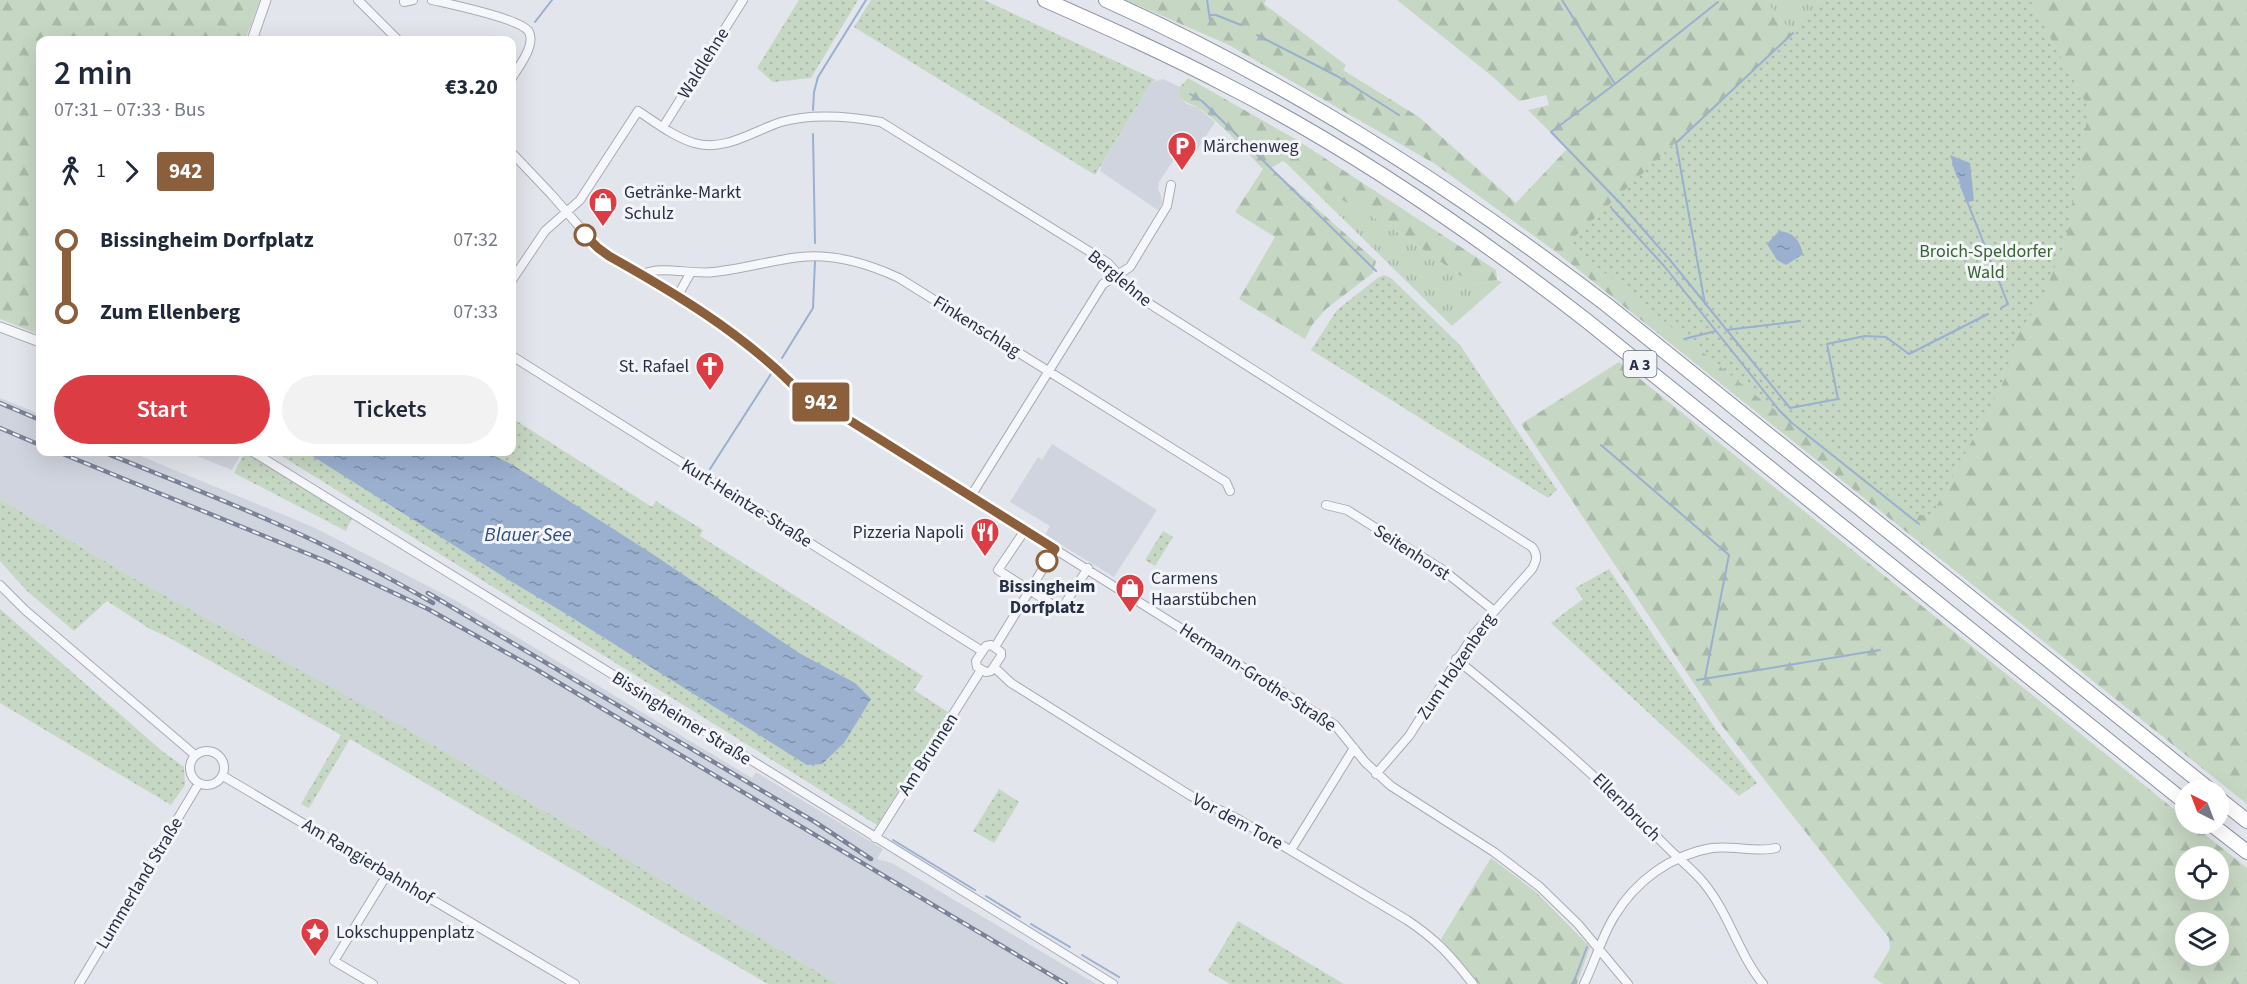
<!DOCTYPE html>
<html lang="en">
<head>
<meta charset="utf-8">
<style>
	body { margin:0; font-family:"Source Sans 3",sans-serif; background:#f2f2f3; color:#1f2937; height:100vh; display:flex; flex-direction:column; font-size:22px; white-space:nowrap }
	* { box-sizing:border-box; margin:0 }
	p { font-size:20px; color:#747a83 }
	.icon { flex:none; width:33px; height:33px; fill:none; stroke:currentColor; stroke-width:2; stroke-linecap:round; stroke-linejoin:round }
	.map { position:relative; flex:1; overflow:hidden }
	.panel { position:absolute; left:36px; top:36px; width:480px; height:420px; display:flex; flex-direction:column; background:#fff; border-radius:12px; box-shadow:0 6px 24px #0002 }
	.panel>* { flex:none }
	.badge { padding:0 12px; border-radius:4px; font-size:21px; line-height:39px }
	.needle { width:39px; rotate:318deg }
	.controls { position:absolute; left:2175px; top:780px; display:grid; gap:12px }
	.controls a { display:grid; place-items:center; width:54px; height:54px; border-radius:50%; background:#fff; box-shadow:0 6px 24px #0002; font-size:30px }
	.map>.badge { position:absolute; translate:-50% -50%; box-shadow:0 0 0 3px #fff }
	.legs { display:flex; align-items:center; gap:9px; height:66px; padding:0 18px; font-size:20px }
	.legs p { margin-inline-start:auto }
	.headline { display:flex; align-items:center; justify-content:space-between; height:102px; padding:0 18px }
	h1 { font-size:33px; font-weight:600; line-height:45px }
	.cta { display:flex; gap:12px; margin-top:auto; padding:12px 18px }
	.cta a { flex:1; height:69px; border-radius:36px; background:#dc3d45; color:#fff; font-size:24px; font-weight:600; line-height:69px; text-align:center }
	.cta a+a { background:#f2f2f3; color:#1f2937 }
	ul { padding:0 18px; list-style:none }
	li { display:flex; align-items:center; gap:21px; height:72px; font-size:22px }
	li i { display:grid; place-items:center; width:9px; height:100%; margin:0 8px; background:currentColor }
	li i::after { content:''; width:15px; height:15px; margin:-8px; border:4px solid; border-radius:50%; background:#fff }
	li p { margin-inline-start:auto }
	li:first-child i { background:linear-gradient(#0000 50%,currentColor 0) }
	li:last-child i { background:linear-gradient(currentColor 50%,#0000 0) }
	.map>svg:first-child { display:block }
</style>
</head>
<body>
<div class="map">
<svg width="2247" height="984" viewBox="0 0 2247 984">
	<defs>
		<pattern id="grass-tufts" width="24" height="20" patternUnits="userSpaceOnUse" patternTransform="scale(1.5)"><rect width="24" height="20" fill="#c6d7c3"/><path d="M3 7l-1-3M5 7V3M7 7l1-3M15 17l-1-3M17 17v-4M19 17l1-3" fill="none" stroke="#aab9a9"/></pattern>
		<pattern id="forest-firs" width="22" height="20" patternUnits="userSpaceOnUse" patternTransform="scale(1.5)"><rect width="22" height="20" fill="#c6d7c3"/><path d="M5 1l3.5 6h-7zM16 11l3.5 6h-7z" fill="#aab9a9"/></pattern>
		<pattern id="park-dots" width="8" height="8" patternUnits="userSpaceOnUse" patternTransform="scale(1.5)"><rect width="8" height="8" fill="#c6d7c3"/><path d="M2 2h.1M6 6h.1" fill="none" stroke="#aab9a9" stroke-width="1.8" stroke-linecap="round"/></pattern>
		<pattern id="water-ripples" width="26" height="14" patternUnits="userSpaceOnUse" patternTransform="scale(1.5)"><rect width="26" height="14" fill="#9bafcf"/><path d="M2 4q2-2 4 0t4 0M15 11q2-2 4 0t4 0" fill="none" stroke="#7e8faa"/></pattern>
	</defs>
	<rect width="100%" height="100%" fill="#e3e5ec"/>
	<path fill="#d0d4de" d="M1163,79L1180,87L1179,97L1187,104L1198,108L1215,122L1185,169L1173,161L1159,182L1158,190L1161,195L1162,203L1158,210L1100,171L1102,164L1151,83Z
		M0,398L40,414V452H131L313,527L455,600L752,778L756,772L883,849L877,859L892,863L1096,984H838L433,745L135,579L0,499Z
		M1052,444L1157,510L1114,577L1045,535L1050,526L1010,502L1038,457L1042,460Z
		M186,452H242L232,470Z"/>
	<path fill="url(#grass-tufts)" d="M1768,0H1828L1793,33L1766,2Z
		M1284,161L1335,196L1389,226L1474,285L1497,280L1502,282L1452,326Z"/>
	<path fill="url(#forest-firs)" fill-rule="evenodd" d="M0,0H260L245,40H40V335L0,319Z
		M1126,0H1266L1264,4L1346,65L1343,70L1419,117L1516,203L1567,149L1528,110L1549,105L1546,95L1519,101L1493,77L1397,0H1768L1766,2L1793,33L1828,0H2247V804L1556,252L1435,164L1229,45Z
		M1188,78L1297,140L1496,270L1497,280L1474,285L1389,226L1335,196L1283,161L1271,168L1376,261L1373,273L1326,309L1312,325L1305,339L1239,299L1275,237L1235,212L1263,169C1243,149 1223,124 1200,109C1192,104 1186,103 1179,97L1180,87Z
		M1619,362L2185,818L2186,824H2192L2247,868V984H1883L1873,977L1890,949L1889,938L1723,727L1521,424ZM2186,856H2218V890H2186ZM2186,922H2218V956H2186Z
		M1491,858L1536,892L1590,947L1577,984H1479L1441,939Z"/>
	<path fill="url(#park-dots)" d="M799,0H858L811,78L773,82L757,68Z
		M871,0H984L1156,80L1151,83L1095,175L854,27Z
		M1828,0H2030L2089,109L2066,239L2043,297L2016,337L2004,381L1931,517L1908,512L1798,421L1770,407L1568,243Z
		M1384,275L1391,278L1460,345L1557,490L1548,498L1311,350L1337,310L1379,277Z
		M512,418L652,507L656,501L703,530L700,536L923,676L914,690L948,712L877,825L275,452H512Z
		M245,452L352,518L346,531L234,473Z
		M0,499L135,579L406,729L838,984H768L350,739L309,808L301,804L341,735L168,637L150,629L107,601L74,631L27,591L0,561Z
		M1163,531L1173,537L1155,566L1145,560Z
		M1609,569L1719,734L1757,783L1739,796L1551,623L1583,599L1575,588Z
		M0,609L162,751L184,767L185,785L171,805L0,703Z
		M999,789L1019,802L994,843L973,831Z
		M1238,921L1344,984H1230L1208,971Z"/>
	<path fill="url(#water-ripples)" d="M1950,155L1970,163L1974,201L1967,202Z
		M1779,231C1793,232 1800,240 1803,254L1786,265L1777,260L1767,244Z
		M306,452H486L511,464L651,553L799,653L855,683L871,699L844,743L822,764L807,765L563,612L512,582Z"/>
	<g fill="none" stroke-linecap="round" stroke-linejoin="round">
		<path stroke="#9bafcf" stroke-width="2" d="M1207,0L1210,20
			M1562,0L1615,84
			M1718,2L1615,84L1551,132L1620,203L1670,260L1790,408L1838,399L1827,344L1865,336L1886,337L1909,354L1988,314
			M1209,15H1216L1241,25
			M535,22L552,0
			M1257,35L1337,76L1399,115
			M1190,94L1202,101L1376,271
			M813,110L814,92L818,77L866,0
			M813,134L815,243
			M1953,163L1958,177
			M1961,186L2008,304L2001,308
			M1612,209L1665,267L1779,410L1792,423L1919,524
			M1705,304L1676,143L1793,33
			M1726,330L1800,321
			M1684,339L1716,331
			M782,358L813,308L815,261
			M1601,445L1729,555L1705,678
			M710,469L771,374
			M1697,680L1880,650
			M893,840L975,890
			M986,896L1020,917
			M1031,924L1070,947
			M1082,955L1119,977
			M1573,984L1587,947"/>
		<g stroke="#a7abb7" stroke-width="10">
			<path id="minor" d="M358,0L398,40
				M432,0C449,4 522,19 529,32C536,46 518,67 512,78
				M404,2L413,0
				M663,127L743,0
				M512,153L551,194L598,248L727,328L771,363L793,385L1335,725L1365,762L1391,786L1494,852L1540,887L1578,924L1628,984
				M642,274C664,265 690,275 714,272C740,269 766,262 792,258C829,252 865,262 899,278L1226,482L1230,491
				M512,280L545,231L580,200L638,111C655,122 674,137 694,143C725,152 753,131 781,122C813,113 848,116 881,122L1108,263L1139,297L1532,547C1538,555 1537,560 1532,569L1474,634L1409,736L1376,774
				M677,297L691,272
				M512,356L982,651
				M253,452L1113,984
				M971,496L1103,284L1130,267L1167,206L1171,185
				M1326,505L1347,510L1443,570L1493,610
				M1025,530L998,570L1061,610L1088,568
				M0,585L25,610L195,755
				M991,645L1001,652V656L991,671L986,672L977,667L976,661L986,646Z
				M995,647L1055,549
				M1456,659C1530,719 1601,779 1667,847C1679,859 1693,870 1703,882C1729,913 1738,953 1763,984
				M994,667L1011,683L1191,796L1238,819L1407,920C1437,940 1451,956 1473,984
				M190 768a17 17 0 1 1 34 0a17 17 0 1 1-34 0Z
				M223,776L575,984
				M875,838L981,670
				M1291,850L1354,748
				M79,984L199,783
				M373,984L334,961L388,873
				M1584,984C1595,962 1601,938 1614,917C1635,881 1671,855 1712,848C1733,845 1755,853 1776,848"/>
		</g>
		<g stroke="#a7abb7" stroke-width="11">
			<path id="tertiary" d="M252,40L266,0
				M0,327L40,342"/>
		</g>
		<g stroke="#8891a4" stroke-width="16">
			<path id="motorway" d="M1045,0C1106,27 1167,54 1226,85C1354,150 1474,233 1587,321L2186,803
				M1106,0C1286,80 1451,186 1607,305L2210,790
				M2218,798L2247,821
				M2211,824L2247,852"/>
		</g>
		<use href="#minor" stroke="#f6f7fa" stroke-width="8"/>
		<use href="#tertiary" stroke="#f6f7fa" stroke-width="9"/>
		<use href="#motorway" stroke="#fff" stroke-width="14"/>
		<g stroke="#7a8298" stroke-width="4.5">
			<path id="rail" d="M0,403L40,420
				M0,428L40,445
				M58,452L328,562L428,609L534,668L1066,984
				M103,452C216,497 328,541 433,603
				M428,593L815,822L871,859"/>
		</g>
		<use href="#rail" stroke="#f3f5f9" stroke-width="2" stroke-dasharray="7" stroke-linecap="butt"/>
	</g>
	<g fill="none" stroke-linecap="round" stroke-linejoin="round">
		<g stroke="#fff" stroke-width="14">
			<path id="line-1" d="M585,235L598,248L609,256C675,293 740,332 793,385L1055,549L1047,561"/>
		</g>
		<use href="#line-1" stroke="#8b5e3c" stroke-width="9"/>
	</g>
	<defs>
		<g id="parking-pin" transform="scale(1.5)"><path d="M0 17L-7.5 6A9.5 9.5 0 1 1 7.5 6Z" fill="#dc3d45" stroke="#f3f5f9"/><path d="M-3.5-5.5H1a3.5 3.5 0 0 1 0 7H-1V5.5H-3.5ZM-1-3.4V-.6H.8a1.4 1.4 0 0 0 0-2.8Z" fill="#fff"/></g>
		<g id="shop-pin" transform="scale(1.5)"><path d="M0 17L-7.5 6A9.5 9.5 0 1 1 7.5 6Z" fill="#dc3d45" stroke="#f3f5f9"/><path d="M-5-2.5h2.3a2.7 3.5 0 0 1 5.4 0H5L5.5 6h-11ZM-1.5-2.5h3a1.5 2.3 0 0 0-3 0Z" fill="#fff"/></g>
		<g id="church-pin" transform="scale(1.5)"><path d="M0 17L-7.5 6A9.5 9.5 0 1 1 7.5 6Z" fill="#dc3d45" stroke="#f3f5f9"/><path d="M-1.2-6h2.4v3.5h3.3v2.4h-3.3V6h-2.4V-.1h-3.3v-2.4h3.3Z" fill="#fff"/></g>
		<g id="restaurant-pin" transform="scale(1.5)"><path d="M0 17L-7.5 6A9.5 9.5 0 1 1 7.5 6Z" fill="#dc3d45" stroke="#f3f5f9"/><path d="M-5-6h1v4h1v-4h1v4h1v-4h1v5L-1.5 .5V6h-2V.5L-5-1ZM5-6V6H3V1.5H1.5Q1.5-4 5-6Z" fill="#fff"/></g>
		<g id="sight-pin" transform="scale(1.5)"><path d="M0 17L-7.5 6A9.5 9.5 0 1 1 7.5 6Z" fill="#dc3d45" stroke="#f3f5f9"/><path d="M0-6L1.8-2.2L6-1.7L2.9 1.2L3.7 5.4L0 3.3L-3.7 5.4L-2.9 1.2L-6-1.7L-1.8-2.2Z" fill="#fff"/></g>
	</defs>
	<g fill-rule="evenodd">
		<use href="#parking-pin" x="1182" y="146"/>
		<use href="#shop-pin" x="603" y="202"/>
		<use href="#church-pin" x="710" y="366"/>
		<use href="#restaurant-pin" x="985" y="532"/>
		<use href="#shop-pin" x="1130" y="588"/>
		<use href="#sight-pin" x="315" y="932"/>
	</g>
	<g fill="#fff" stroke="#8b5e3c" stroke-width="3">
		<circle cx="585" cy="235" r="10"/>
		<circle cx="1047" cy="561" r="10"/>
	</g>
	<g text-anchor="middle" stroke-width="6" stroke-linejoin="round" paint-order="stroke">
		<rect fill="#f3f5f9" stroke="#656b7c" stroke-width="1.5" x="1623.5" y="351" width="33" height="26" rx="4.5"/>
		<g font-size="16" font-weight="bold" fill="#283046">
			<text x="1640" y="370">A 3</text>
		</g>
		<g font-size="18" fill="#283046" stroke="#f3f5f9">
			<text transform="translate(703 63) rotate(-58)" y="6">Waldlehne</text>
			<text transform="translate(1120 278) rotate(40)" y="6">Berglehne</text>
			<text transform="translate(977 326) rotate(32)" y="6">Finkenschlag</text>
			<text transform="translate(747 503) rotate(32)" y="6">Kurt-Heintze-Straße</text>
			<text transform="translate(1412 552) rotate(33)" y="6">Seitenhorst</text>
			<text transform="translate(1456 666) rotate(-56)" y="6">Zum Holzenberg</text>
			<text transform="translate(1258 677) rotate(33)" y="6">Hermann-Grothe-Straße</text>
			<text transform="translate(682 718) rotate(32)" y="6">Bissingheimer Straße</text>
			<text transform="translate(928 754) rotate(-57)" y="6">Am Brunnen</text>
			<text transform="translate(1627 807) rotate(45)" y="6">Ellernbruch</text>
			<text transform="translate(1238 821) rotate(28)" y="6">Vor dem Tore</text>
			<text transform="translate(368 861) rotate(31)" y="6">Am Rangierbahnhof</text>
			<text transform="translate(139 883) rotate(-59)" y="6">Lummerland Straße</text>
		</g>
		<g font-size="18" fill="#283046" stroke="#f3f5f9" text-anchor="start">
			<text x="1203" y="152">Märchenweg</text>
			<text x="624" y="198">Getränke-Markt<tspan x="624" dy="21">Schulz</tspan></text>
			<text x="689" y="372" text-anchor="end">St. Rafael</text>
			<text x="964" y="538" text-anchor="end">Pizzeria Napoli</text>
			<text x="1151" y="584">Carmens<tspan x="1151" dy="21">Haarstübchen</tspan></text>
			<text x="336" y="938">Lokschuppenplatz</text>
		</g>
		<g font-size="18" fill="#386434" stroke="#f3f5f9">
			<text x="1986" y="257">Broich-Speldorfer<tspan x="1986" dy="21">Wald</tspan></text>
		</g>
		<g font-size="18" font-weight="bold" fill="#283046" stroke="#f3f5f9">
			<text x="1047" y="592">Bissingheim<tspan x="1047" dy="21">Dorfplatz</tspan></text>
		</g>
		<g font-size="20" font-style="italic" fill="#2e4a7f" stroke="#f3f5f9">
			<text x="528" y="541">Blauer See</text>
		</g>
	</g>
</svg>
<div class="controls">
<a><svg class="needle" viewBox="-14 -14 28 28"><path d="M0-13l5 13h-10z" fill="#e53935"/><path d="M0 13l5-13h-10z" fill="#747a83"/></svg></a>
<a><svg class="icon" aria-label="locate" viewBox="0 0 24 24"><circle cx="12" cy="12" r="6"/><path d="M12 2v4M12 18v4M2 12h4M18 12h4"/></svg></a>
<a><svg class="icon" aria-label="layers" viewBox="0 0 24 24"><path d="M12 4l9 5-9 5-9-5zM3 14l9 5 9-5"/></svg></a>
</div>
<b class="badge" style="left:821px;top:402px;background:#8b5e3c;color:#fff">942</b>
<section class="panel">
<div class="headline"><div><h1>2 min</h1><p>07:31 – 07:33 · Bus</p></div><b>€3.20</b></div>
<div class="legs"><svg class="icon" aria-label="walk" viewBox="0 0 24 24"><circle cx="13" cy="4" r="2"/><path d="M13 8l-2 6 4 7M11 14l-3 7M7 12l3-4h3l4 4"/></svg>1<svg class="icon" aria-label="forward" viewBox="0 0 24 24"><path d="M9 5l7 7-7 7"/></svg><b class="badge" style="background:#8b5e3c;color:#fff">942</b></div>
<ul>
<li><i style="color:#8b5e3c"></i><b>Bissingheim Dorfplatz</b><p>07:32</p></li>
<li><i style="color:#8b5e3c"></i><b>Zum Ellenberg</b><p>07:33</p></li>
</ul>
<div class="cta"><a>Start</a><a>Tickets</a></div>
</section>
</div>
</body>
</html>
